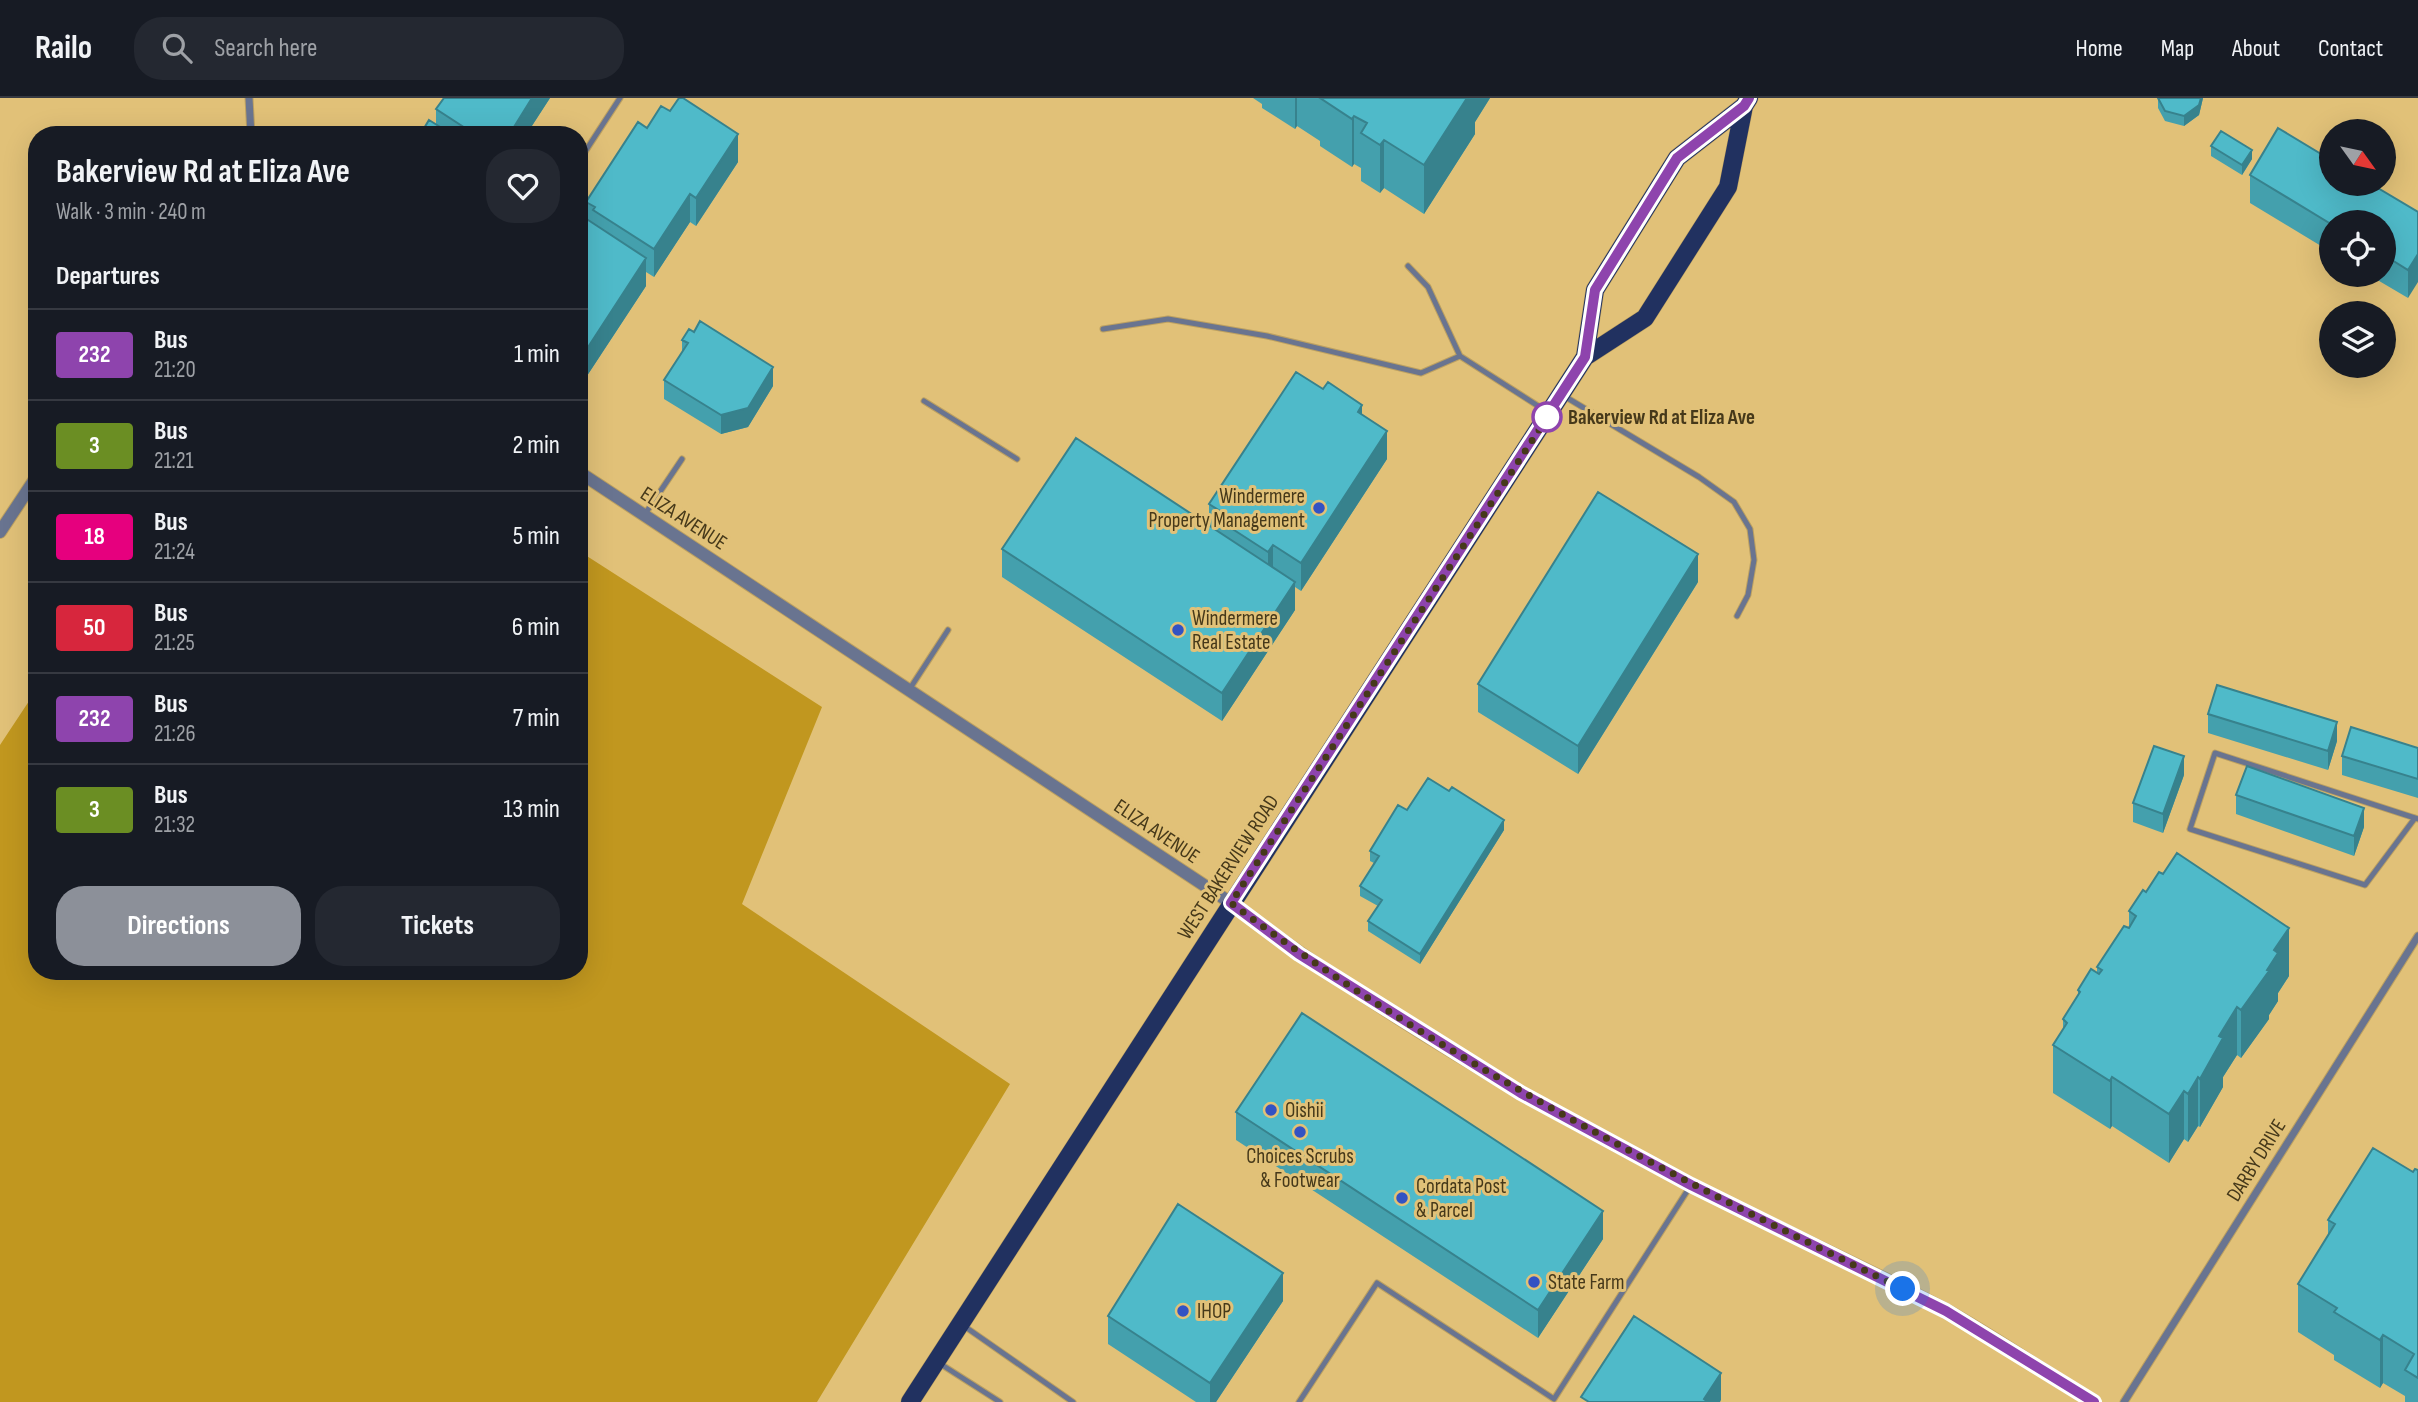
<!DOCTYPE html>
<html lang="en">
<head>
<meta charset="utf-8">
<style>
	body { margin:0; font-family:"Sofia Sans Condensed",sans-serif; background:#242831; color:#f1f3f6; height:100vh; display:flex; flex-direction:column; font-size:26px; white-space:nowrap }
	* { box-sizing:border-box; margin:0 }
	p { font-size:23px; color:#9ea1a6 }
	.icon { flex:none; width:38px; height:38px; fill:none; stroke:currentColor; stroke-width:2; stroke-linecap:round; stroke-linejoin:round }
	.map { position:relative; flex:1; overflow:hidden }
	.sheet { position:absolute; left:28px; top:28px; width:560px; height:854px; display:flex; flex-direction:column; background:#171b24; border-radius:28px; box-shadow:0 7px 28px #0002 }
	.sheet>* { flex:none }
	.badge { padding:0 14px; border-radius:5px; font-size:24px; line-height:46px }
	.needle { width:46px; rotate:123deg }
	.controls { position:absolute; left:2319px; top:21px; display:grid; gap:14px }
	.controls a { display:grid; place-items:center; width:77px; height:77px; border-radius:50%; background:#171b24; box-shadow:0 7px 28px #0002; font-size:35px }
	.you { position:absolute; width:35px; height:35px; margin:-18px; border:5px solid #fff; border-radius:50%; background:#1a73e8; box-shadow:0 0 0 10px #1a73e833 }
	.map>.badge { position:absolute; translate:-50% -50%; box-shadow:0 0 0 4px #fff }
	h2 { padding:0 28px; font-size:26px; line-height:63px }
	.round { display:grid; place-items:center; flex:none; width:74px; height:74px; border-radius:28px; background:#242831 }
	.summary { display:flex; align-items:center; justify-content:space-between; height:119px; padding:0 28px }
	h1 { font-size:33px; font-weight:700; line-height:52px }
	.button { display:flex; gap:14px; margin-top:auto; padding:14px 28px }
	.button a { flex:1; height:80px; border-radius:28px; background:#8c9099; color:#fff; font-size:28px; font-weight:700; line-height:80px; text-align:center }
	.button a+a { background:#242831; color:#f1f3f6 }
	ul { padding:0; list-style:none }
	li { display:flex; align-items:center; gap:21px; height:91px; padding:0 28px; border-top:2px solid #363941 }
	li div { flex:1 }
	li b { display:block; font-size:26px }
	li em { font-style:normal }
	li .badge { min-width:77px; font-weight:700; text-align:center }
	header { display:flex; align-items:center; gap:42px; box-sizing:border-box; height:98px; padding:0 35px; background:#171b24; border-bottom:2px solid #363941 }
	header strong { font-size:33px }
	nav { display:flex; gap:38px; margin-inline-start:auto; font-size:24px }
	.search { width:490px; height:63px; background:#242831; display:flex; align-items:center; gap:18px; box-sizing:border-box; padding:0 24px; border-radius:28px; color:#9ea1a6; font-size:26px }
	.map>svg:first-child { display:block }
</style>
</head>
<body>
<header>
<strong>Railo</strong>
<div class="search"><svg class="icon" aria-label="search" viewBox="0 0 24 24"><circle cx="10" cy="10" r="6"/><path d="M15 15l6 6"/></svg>Search here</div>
<nav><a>Home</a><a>Map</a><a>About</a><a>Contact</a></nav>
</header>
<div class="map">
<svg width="2418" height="1304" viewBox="0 0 2418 1304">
	<rect width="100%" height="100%" fill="#e1c178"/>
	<path fill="#c1971f" d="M579,453L822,609L742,806L1010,986L817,1304H0V647L37,591V873H579Z"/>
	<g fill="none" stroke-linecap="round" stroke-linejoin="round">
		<g stroke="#bca061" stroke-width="7">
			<path id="service" d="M579,63L620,0
				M1408,168L1428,189L1460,258L1546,313
				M1103,231L1168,221L1267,238L1421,275L1460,258
				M1564,298L1699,379L1734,404L1750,431L1754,462L1748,497L1737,518
				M924,303L1017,361
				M645,416L682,361
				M909,592L948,532
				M2415,720L2365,787L2190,731L2215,655L2415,720L2418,721
				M964,1228L1073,1304
				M939,1265L1000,1304
				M1554,1301L1691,1087
				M1299,1304L1377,1185L1554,1301"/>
		</g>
		<g stroke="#bca061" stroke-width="9">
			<path id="minor" d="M249,0L251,37
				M2124,1304L2418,838"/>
		</g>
		<g stroke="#bca061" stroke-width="14">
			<path id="tertiary" d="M579,374L1231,805C1376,913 1534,1007 1694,1088C1778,1131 1864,1168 1946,1212C1996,1240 2045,1274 2094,1304
				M0,434L37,378"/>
		</g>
		<g stroke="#bca061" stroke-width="19">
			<path id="primary" d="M1585,259L1645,220L1728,89L1744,8
				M910,1304L1585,259L1595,192L1677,60L1744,8L1749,0"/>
		</g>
		<use href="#service" stroke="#697490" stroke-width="5"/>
		<use href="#minor" stroke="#697490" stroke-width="7"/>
		<use href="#tertiary" stroke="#697490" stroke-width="12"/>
		<use href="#primary" stroke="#213160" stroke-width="18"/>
	</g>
	<path fill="#44a0ad" d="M550,0L526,37H420L436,26V11Z
		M1253,0H1490L1475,24V36L1424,116L1384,90L1380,95L1361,83V70L1354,66L1352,69L1320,48V43L1297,28L1295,31L1262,10V6Z
		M2158,0H2203L2199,17L2184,28L2165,23L2158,10Z
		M647,30L738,64L696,128L690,124L654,179L646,174V188L579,290V116L586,121V104Z
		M2211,48L2252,61L2242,77L2211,58Z
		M2250,77L2418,114L2408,200L2369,177H2384V124H2331V154L2250,105Z
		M682,242L773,288L748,329L721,336L664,301V282L682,254Z
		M1362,317L1387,361L1301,493L1295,489V512L1222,623L1002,479V451L1209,428V406Z
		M1698,484L1578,676L1478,614V586Z
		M2208,616L2337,643L2328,672L2208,635Z
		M2418,650V700L2342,677V658Z
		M2184,677L2163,735L2133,724V705Z
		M2236,697L2364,729L2354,758L2236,716Z
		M1407,712L1504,732L1420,866L1368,833V823L1378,808L1360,798V788L1374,765L1370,763V753Z
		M2129,813L2289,878L2278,895V903L2269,917V921L2241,960L2237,957L2223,979V989L2200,1029L2198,1028L2188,1044L2184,1041L2169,1065L2112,1028L2110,1031L2053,995V947L2063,932V921L2078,898V892L2097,875V869L2129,830Z
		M1236,1014L1603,1141L1538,1240L1236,1042Z
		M2418,1072V1304H2405V1298L2383,1285L2380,1290L2334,1262V1257L2298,1234V1186L2328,1137V1122Z
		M1283,1203L1216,1304H1196L1108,1246V1218Z"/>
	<path fill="#37828d" d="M532,0H550L526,37H509Z
		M1295,0H1297V28L1295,31Z
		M1467,0H1490L1475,24V36L1424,116V67Z
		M2201,0H2203L2199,17L2184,28V18Z
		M1354,18V66L1352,69V21Z
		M738,36V64L696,128V100Z
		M1384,42V90L1380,95V47Z
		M2252,52V61L2242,77V67Z
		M690,96V124L654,179V151Z
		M2418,156V184L2408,200V172Z
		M646,160V188L579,290V263Z
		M773,269V288L748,329L721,336V317Z
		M1362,307V335L1358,314Z
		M1387,333V361L1301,493V465Z
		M1273,447V475L1268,482V454Z
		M1698,456V484L1578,676V648Z
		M1295,484V512L1222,623V595Z
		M2337,624V643L2328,672V653Z
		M2184,658V677L2163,735V716Z
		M2364,710V729L2354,758V738Z
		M1504,722V732L1420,866V856Z
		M2289,830V878L2278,895V903L2269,917V921L2241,960V912L2267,872L2274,852Z
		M2237,909V957L2223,979V989L2200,1029V981L2219,938Z
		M2112,979V1028L2110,1031V983Z
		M2198,979V1028L2188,1044V996Z
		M2184,993V1041L2169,1065V1016Z
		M1603,1113V1141L1538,1240V1212Z
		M1283,1175V1203L1216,1304H1210V1285Z
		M2383,1237V1285L2380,1290V1242Z
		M1721,1275V1302L1720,1304H1704V1301Z"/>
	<path fill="#4fbac9" stroke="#37828d" stroke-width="2" d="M444,0H532L509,37H476L436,11Z
		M679,0H683L738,36L696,100L690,96L654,151L593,112L595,109L586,104L638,24L647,30L661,8L670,13Z
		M1320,0H1467L1424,67L1384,42L1380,47L1361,35L1367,25L1354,18L1352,21Z
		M2158,0H2201L2199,7L2184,18L2165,13Z
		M429,22L453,37H420Z
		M2278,30L2331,62V86H2371L2418,114V156L2408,172L2384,157V124H2331V126L2250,77Z
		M2221,33L2252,52L2242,67L2211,48Z
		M579,116L646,160L579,263Z
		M700,223L773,269L748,310L721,317L664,282L688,245L682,242L689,231L694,234Z
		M1296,274L1323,291L1328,284L1362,307L1358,314L1387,333L1301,465L1273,447L1268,454L1231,430L1236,423L1209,406Z
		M1076,340L1295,484L1222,595L1002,451Z
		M1598,394L1698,456L1578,648L1478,586Z
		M2217,587L2337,624L2328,653L2208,616Z
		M2351,629L2418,650V681L2342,658Z
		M2154,648L2184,658L2163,716L2133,705Z
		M2247,668L2364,710L2354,738L2236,697Z
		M1428,680L1449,693L1452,689L1504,722L1420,856L1368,823L1382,802L1360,788L1379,758L1370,753L1398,707L1407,712Z
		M2177,755L2289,830L2274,852L2278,855L2267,872L2269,873L2241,912L2237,909L2219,938L2223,940L2200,981L2198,979L2188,996L2184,993L2169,1016L2112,979L2110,983L2053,947L2067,925L2063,921L2080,894L2078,892L2091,871L2099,876L2102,872L2097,869L2124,828L2129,830L2136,818L2129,813L2143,792L2146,794L2159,774L2163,776Z
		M1302,915L1603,1113L1538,1212L1236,1014Z
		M2373,1050L2413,1074L2415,1071L2418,1072V1280L2405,1272L2414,1256L2383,1237L2380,1242L2334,1214L2337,1210L2298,1186L2335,1126L2328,1122Z
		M1178,1106L1283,1175L1210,1285L1108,1218Z
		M1634,1218L1721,1275L1704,1301L1708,1304H1589L1581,1299Z"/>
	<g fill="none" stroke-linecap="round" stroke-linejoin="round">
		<g stroke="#fff" stroke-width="16">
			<path id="line" d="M1749,0L1744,8L1677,60L1595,192L1585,259L1231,805L1299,856L1521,995L1691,1087L1946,1213L2094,1304"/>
		</g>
		<use href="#line" stroke="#8e44ad" stroke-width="10"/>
		<path stroke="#46391a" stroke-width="7" stroke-dasharray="0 12.6" d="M1547,319L1550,315L1231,805C1439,960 1671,1078 1903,1191"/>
	</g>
	<circle fill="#fff" stroke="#8e44ad" stroke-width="3.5" cx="1547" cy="319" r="14"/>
	<g fill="#3352c3" stroke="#e1c178" stroke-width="2.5">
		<circle cx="1319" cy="410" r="7"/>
		<circle cx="1178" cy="532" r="7"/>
		<circle cx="1271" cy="1012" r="7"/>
		<circle cx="1300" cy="1034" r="7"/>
		<circle cx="1402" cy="1100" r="7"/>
		<circle cx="1534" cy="1184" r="7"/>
		<circle cx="1183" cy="1213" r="7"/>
	</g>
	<g text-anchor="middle" stroke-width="6" stroke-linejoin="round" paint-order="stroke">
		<g font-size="21" font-weight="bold" fill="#46391a" stroke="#e1c178" text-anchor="start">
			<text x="1568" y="326">Bakerview Rd at Eliza Ave</text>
		</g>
		<g font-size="21" fill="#46391a" stroke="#e1c178" text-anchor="start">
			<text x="1305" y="405" text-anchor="end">Windermere<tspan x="1305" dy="24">Property Management</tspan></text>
			<text x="1192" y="527">Windermere<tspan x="1192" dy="24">Real Estate</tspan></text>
			<text x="1285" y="1019">Oishii</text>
			<text x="1300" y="1065" text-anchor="middle">Choices Scrubs<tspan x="1300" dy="24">&amp; Footwear</tspan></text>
			<text x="1416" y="1095">Cordata Post<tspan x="1416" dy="24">&amp; Parcel</tspan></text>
			<text x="1548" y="1191">State Farm</text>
			<text x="1197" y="1220">IHOP</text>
		</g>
		<g font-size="21" fill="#46391a" stroke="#e1c178">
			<text transform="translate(684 420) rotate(33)" y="7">ELIZA AVENUE</text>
			<text transform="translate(1157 733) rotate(34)" y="7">ELIZA AVENUE</text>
			<text transform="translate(1228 769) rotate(-57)" y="7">WEST BAKERVIEW ROAD</text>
			<text transform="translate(2256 1062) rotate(-58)" y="7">DARBY DRIVE</text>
		</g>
	</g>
</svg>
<div class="controls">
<a><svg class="needle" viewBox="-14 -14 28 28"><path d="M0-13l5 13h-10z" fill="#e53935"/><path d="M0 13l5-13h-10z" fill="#9ea1a6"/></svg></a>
<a><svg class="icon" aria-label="locate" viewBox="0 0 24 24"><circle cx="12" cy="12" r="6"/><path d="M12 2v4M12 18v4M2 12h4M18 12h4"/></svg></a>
<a><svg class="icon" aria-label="layers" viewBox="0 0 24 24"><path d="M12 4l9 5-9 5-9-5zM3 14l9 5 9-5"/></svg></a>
</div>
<div class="you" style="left:1903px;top:1191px"></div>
<section class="sheet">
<div class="summary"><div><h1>Bakerview Rd at Eliza Ave</h1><p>Walk · 3 min · 240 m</p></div><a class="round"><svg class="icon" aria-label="heart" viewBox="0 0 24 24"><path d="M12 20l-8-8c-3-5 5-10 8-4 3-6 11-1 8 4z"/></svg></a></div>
<h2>Departures</h2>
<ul>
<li><span class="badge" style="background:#8e44ad;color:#fff">232</span><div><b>Bus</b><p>21:20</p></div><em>1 min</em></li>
<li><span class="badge" style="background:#6b8e23;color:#fff">3</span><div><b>Bus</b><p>21:21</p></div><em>2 min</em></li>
<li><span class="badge" style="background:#e6007e;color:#fff">18</span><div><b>Bus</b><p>21:24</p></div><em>5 min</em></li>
<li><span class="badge" style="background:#d7263d;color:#fff">50</span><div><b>Bus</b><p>21:25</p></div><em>6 min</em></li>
<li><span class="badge" style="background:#8e44ad;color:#fff">232</span><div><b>Bus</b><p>21:26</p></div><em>7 min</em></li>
<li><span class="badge" style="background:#6b8e23;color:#fff">3</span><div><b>Bus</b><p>21:32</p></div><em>13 min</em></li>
</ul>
<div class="button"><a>Directions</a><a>Tickets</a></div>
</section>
</div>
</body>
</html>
